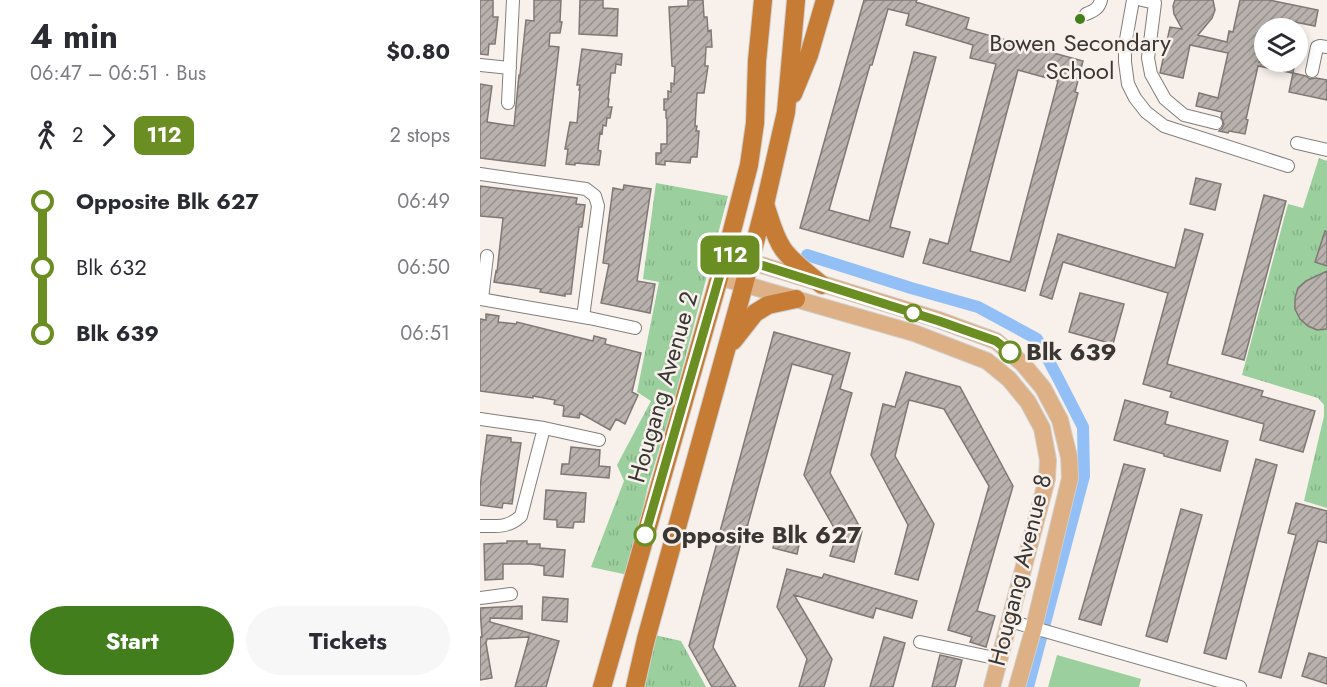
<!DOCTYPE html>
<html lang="en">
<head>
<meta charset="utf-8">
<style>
	body { margin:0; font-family:Jost,sans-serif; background:#f7f7f7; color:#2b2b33; height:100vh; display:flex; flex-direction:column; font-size:22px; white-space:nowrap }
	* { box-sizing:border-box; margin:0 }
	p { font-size:20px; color:#7c7c81 }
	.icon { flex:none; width:33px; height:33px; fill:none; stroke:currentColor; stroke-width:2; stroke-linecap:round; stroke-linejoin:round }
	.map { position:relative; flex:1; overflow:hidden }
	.details { display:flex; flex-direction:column; background:#fff; width:480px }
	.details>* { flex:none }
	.badge { padding:0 12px; border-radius:9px; font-size:21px; line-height:39px }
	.fabs { position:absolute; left:774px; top:18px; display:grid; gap:12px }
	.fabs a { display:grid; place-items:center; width:54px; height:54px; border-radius:50%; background:#fff; box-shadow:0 3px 9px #0003; font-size:30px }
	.map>.badge { position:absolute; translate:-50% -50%; box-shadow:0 0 0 3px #fff }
	.legs { display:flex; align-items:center; gap:9px; height:66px; padding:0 30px; font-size:20px }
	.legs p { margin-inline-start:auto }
	.overview { display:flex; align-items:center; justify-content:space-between; height:102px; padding:0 30px }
	h1 { font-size:33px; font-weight:700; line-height:45px }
	.button { display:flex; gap:12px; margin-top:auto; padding:12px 30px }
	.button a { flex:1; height:69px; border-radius:36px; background:#427e1b; color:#fff; font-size:24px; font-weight:700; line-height:69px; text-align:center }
	.button a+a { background:#f7f7f7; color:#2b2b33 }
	ul { padding:0 30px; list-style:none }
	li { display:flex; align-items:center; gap:21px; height:66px; font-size:22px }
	li i { display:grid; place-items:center; width:9px; height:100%; margin:0 8px; background:currentColor }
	li i::after { content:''; width:15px; height:15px; margin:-8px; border:4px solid; border-radius:50%; background:#fff }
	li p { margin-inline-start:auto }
	li:first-child i { background:linear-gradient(#0000 50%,currentColor 0) }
	li:last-child i { background:linear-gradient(currentColor 50%,#0000 0) }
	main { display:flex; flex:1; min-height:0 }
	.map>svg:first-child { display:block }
</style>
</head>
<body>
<main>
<section class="details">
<div class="overview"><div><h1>4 min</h1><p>06:47 – 06:51 · Bus</p></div><b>$0.80</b></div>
<div class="legs"><svg class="icon" aria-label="walk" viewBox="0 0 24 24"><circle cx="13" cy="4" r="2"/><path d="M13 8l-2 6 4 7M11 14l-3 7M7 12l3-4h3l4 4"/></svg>2<svg class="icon" aria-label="forward" viewBox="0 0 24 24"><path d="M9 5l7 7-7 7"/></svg><b class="badge" style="background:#6b8e23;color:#fff">112</b><p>2 stops</p></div>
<ul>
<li><i style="color:#6b8e23"></i><b>Opposite Blk 627</b><p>06:49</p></li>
<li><i style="color:#6b8e23"></i><span>Blk 632</span><p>06:50</p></li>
<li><i style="color:#6b8e23"></i><b>Blk 639</b><p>06:51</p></li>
</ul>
<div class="button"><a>Start</a><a>Tickets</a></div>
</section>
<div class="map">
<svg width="847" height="687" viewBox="0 0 847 687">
	<defs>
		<pattern id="grass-tufts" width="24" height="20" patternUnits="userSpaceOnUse" patternTransform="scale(1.5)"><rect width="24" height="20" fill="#9bcf9d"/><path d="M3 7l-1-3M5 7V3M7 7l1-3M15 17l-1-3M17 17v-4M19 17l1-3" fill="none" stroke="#86b288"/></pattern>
		<pattern id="building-hatch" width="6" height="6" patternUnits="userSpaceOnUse" patternTransform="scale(1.5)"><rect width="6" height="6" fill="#b8b1ad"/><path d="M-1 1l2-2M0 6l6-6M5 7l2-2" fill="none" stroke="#97918e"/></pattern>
	</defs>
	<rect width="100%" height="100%" fill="#f7f0eb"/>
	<path fill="url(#grass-tufts)" d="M839,158L847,161V508L824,501L844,416V405L838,398L762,375L808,204L823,208Z
		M176,183L248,196L193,404L168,486L148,575L111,567L144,481L137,465L171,401L157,392L179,282L163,279Z
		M175,635L201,641L226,687H161Z"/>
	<path fill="#9bcf9d" d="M577,655L661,679L659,687H568Z"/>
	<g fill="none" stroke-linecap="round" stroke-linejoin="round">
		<path stroke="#93bff7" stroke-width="12" d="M327,255L431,288L498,307L557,339L579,380L603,427L604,476L548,687"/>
	</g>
	<path fill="url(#building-hatch)" stroke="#7f7874" stroke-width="1.5" fill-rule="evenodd" d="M0,0H13V17H18L15,44H9L8,55L0,54Z
		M54,0H81L80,22H82L80,33H70L69,46L79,47L65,166L0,158V84L12,86L7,122L34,126L39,75H40L46,20L54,21Z
		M100,0H123V8L138,9L137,36L99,34Z
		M208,0H223L224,17H227L228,31L231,30L232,47H226L225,66H228L224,93H217L215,126H217L216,131H219L217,157H211L210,163L185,161V165L176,164V153H181V144H187V119L186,118V110H184V99H188V91L191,92V83L194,84L195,67L192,66L189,7L208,6Z
		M384,0H437L436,2L489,18L486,29L603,61L595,92L598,93L545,291L443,263L450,239L468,244L516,64L490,58L493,45L426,25L429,14L408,9L392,65H390L349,210L389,221L434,52L456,57L410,227L430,232L423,257L320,228ZM538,70L578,81L530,262L490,251Z
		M695,0H733L735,10L732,18L718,35L747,42L749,31L753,32L760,0H789L838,10L835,26L810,21L809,28H784V37L779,62H815L813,73L778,66L766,119L768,120L765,134L749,131L748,133L739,131L742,128L744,124L741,117L742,112L716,106L719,93L738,98L748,53L710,45L703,78L680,73L690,27L702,29L694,14L693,6Z
		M102,49L142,54L141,65L136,64L135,73H131L128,99H129L128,107H132L130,118H127L126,126L123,125L122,134L120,133L118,150L121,151L119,165L95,163V165L86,164L88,149H85L90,122L97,123L100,90H99L100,85H97Z
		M813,73L826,76L830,79L836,78L847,80V100L809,92Z
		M716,178L741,184L735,210L710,204Z
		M144,185L171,189L157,281L175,284L170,313L121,303L129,264L123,263L133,188L143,190Z
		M0,186L97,198L96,204L105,205L102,227H99L91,294H85V296L60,292L61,289L14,282L16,271L17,272L23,218L0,216Z
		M784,195L806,201L764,360L742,354Z
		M705,229L723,234L687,364L783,391L781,396L835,411L823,452L780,440L784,424L690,397L692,392L663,384L688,293L583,262L572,299L560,295L578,234L695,268Z
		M845,231L847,232V266L835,262Z
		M847,271V329L837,330L828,326L820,319L815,309V298L818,288L826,281Z
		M600,293L644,304L633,344L589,332Z
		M6,314L19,316L18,322L36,324L37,322L113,341L114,336L126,339L125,344L161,353L152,392L158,395L145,424L136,419L130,430L100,413L99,418L83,416L84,406L74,404L75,400L53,396V398L0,391V319L6,320Z
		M294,332L370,353L360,389L372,393L350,473L382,531L374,562L350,556L357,533L324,475L353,375L312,364L266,531H264L233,647L256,687H232L209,646Z
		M426,372L480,387L533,486L497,611L515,616L506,647L490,642L492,637L468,630L509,486L464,409L429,400L415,456L454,524L438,580L415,574L428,525L391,455L403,404L415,407Z
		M645,400L688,412L685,424L748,441L740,471L684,456V454L634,440Z
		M7,435L31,438V442L41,443L32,504L23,503L22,508L0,505V487Z
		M91,447L120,450L119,466L130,467L129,478L81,474L82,464H89Z
		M776,459L797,465L746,659L724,653Z
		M644,464L665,469L621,625L599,619Z
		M66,490L106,493L104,522H94L93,528L77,527V520L64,519Z
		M816,503L847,511V543L838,541L801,678L779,672L816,535L808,533Z
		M701,509L722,515L687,642L666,636Z
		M298,526L322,531L317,554L293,548Z
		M27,541H47V544H60V548L85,550L83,577L64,575V566L51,564H23V579L5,580L4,544L27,543Z
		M307,569L342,578L344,574L437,601L432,618L396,608L393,618L314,595L352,659L344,687H319L327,659L297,607Z
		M63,597L88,599L87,622L62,620Z
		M42,606V619L10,618V622L79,641L66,687H35L49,637L7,639L6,643L12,678L0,680V637H2L0,608Z
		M404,637L425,643L413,687H390Z
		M829,653L847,658V684L822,676Z
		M460,655L482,660L475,687H452Z"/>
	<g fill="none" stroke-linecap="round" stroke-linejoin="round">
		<g stroke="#847e7a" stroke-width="14">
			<path id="minor" d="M653,0L645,45V62L648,84L655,98L666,112L684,126L808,166
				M662,0L675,3L668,58L671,74L685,99L704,115L736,123
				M606,14C613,11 619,9 621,0
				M0,65L30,68
				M832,71L837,47L840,46L847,47
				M28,103L33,0
				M817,143L847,150
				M0,174L106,189L115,196L118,206L103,317
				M0,299L109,318L155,328
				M2,299L7,256
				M0,419L64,428L119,440
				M0,526C17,526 28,528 41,516L64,428
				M0,598L31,594
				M530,621L760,687
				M440,642L519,659"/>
		</g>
		<g stroke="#cfcfce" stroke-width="18">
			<path id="major" d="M246,254L459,320L516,341L543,364L563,388L580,420L589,457L590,478L554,627L537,687
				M239,277L434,333L507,361L529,379L548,402L562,428L568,460L567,479L512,687"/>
		</g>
		<g stroke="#cfcfce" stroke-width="20">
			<path id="highway" d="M313,94L329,55L345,0
				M285,204C290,219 294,236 303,249C313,263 329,274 342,285
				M253,341L275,313L288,305L316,299
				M122,687L246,254L269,165L275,123L277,61L283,0
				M155,687L166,639L261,296L285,204L306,112L316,0"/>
		</g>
		<use href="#minor" stroke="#fff" stroke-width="12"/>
		<use href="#major" stroke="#ddb085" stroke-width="16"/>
		<use href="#highway" stroke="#c67c34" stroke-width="18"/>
	</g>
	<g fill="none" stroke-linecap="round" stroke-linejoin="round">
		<g stroke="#fff" stroke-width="14">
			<path id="line-1" d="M165,535L246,254L459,321L516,341L530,352"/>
		</g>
		<use href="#line-1" stroke="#6b8e23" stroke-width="9"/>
	</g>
	<circle fill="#427e1b" stroke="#f7f0eb" stroke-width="2" cx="600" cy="19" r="6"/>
	<g fill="#fff" stroke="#6b8e23" stroke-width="3">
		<circle cx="433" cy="313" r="8"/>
		<circle cx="530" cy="352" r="10"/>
		<circle cx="165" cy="535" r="10"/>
	</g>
	<g text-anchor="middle" stroke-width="5" stroke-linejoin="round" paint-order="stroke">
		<g font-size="24" fill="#393634" stroke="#f7f0eb">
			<text x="600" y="51">Bowen Secondary<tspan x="600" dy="28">School</tspan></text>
		</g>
		<g font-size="24" font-weight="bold" fill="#393634" stroke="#f7f0eb" text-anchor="start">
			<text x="546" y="360">Blk 639</text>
			<text x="182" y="543">Opposite Blk 627</text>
		</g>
		<g font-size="24" fill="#393634" stroke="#f7f0eb">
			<text transform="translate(183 387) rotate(-74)" y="8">Hougang Avenue 2</text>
			<text transform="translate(540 570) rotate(-76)" y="8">Hougang Avenue 8</text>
		</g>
	</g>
</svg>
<div class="fabs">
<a><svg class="icon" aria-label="layers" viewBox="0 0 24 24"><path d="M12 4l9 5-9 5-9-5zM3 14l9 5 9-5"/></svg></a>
</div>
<b class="badge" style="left:250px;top:255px;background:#6b8e23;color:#fff">112</b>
</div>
</main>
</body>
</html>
